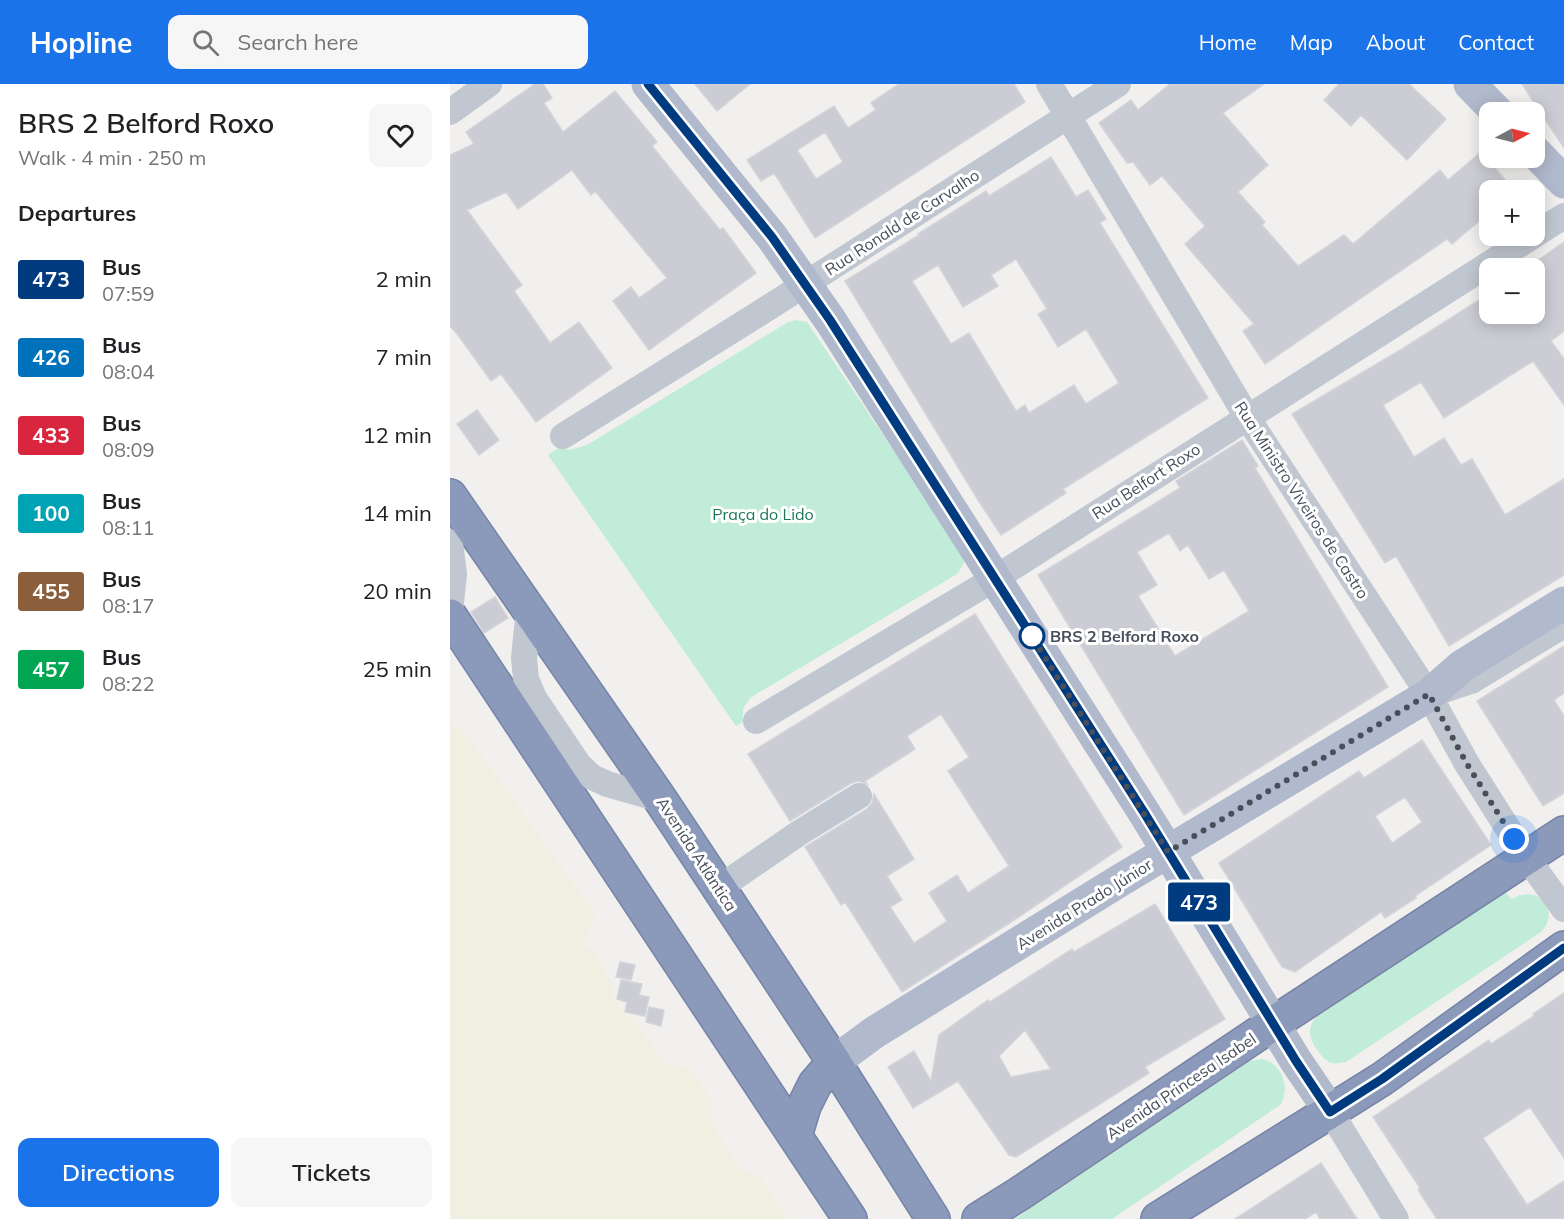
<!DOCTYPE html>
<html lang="en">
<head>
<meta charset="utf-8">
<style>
	body { margin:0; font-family:Mulish,sans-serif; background:#f6f6f6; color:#202124; height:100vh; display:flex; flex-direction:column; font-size:22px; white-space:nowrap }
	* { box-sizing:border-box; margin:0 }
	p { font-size:20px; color:#757577 }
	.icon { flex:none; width:33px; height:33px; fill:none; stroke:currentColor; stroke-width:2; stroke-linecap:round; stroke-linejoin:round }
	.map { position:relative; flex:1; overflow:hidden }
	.panel { display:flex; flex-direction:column; background:#fff; width:450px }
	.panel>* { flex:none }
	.badge { padding:0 12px; border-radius:4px; font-size:21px; line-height:39px }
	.needle { width:39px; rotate:83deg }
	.fabs { position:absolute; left:1029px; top:18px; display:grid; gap:12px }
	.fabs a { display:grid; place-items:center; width:66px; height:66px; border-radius:12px; background:#fff; box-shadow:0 3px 15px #0003; font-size:30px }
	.you { position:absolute; width:30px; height:30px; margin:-15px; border:4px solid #fff; border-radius:50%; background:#1a73e8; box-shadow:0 0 0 9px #1a73e833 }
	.map>.badge { position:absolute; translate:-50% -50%; box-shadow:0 0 0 3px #fff }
	h2 { padding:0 18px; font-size:22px; line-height:54px }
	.round { display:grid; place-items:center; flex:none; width:63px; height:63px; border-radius:12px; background:#f6f6f6 }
	.head { display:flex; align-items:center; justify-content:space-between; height:102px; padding:0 18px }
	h1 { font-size:28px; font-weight:600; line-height:45px }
	.action { display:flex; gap:12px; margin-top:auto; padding:12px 18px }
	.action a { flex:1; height:69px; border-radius:12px; background:#1a73e8; color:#fff; font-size:24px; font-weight:600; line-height:69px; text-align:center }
	.action a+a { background:#f6f6f6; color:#202124 }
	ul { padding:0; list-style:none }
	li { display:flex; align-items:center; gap:18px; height:78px; padding:0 18px }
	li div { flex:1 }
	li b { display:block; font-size:22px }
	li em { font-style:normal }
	li .badge { min-width:66px; font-weight:700; text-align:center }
	header { display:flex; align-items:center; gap:36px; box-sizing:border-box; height:84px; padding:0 30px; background:#1a73e8; color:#fff }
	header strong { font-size:28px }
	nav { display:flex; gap:33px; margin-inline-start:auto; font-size:21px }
	.search { width:420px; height:54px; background:#f6f6f6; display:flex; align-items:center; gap:15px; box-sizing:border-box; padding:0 21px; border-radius:12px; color:#757577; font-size:22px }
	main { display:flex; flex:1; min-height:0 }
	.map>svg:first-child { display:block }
</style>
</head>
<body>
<header>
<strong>Hopline</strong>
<div class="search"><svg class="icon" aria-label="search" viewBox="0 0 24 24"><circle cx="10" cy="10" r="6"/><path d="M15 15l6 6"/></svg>Search here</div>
<nav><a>Home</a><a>Map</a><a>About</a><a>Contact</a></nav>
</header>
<main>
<section class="panel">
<div class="head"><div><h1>BRS 2 Belford Roxo</h1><p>Walk · 4 min · 250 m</p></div><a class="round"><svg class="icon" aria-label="heart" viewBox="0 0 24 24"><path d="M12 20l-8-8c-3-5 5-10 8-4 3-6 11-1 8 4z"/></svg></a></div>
<h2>Departures</h2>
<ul>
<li><span class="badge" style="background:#003b80;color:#fff">473</span><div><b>Bus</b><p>07:59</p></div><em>2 min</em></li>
<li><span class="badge" style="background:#0072bc;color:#fff">426</span><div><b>Bus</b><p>08:04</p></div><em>7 min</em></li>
<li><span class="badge" style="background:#d7263d;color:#fff">433</span><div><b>Bus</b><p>08:09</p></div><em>12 min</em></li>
<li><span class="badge" style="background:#00a3b4;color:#fff">100</span><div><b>Bus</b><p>08:11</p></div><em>14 min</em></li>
<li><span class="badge" style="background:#8b5e3c;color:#fff">455</span><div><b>Bus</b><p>08:17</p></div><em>20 min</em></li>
<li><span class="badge" style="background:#00a651;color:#fff">457</span><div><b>Bus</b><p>08:22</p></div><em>25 min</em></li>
</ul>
<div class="action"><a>Directions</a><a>Tickets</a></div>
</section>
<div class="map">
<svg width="1114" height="1135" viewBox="0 0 1114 1135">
	<rect width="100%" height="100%" fill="#f1f0ef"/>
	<path fill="#c1ecd9" d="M346,236L357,238L512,468L514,479L507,490L300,614L293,625V638L286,642L98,371L110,363L119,366L137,361L338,238Z
		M1054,807L1062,815C1089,799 1111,827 1091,848L896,978C891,979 885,980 881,979C872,975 859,957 860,947C860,940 865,934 869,930Z
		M812,975C832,979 841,1004 830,1021L662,1135H565L800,977Z"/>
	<path fill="#f1efe1" d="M0,642L13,645L141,824L145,833L134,860L145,868L164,904V914L173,930L181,933L216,980L240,984L263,1017L260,1036L292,1087L310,1093L338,1135H0Z"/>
	<path fill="#cccdd4" stroke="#d3d4da" stroke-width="1.5" fill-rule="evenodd" d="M85,0H93L102,14L94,19L113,48L165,7L207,58L202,62L270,146L273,144L306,189L199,266L163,217L181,203L189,214L217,194L145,107L141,111L122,86L68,125L56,108L17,126L72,201L64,207L100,259L129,238L162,284L86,338L51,290L41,297L8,251L0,242V71L24,60L16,48Z
		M245,0H300L267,27Z
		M449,0H564L575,18L365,154L324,89L311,97L297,76L384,22L398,44L426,26L421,19ZM375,48L393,78L366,95L347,66Z
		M720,0H814L773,29L818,81L788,108L815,138L812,141L848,182L894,151L903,160L990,86L998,96L1031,68L1064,106H1040V128L1002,160L997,155L815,280L793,247L804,240L735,160L755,142L712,92L700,101L683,78L677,79L649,39L681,16L688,26Z
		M889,0H959L996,35L957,76L911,31L901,42L874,16Z
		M1072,0H1114V64L1085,20Z
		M601,73L626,113L638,106L656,135L650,139L758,314L613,405L616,409L551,451L528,416L395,197L469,151L468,150L536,107L539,112ZM566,175L597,225L588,230L608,263L636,245L669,299L636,320L624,301L579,329L575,321L566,327L519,249L501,260L462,197L488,181L513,223L548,202L541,191Z
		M1114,158V247L1101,257L1114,275V321L1083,277L994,334L971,298L933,321L964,373L994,354L1011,381L1022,375L1055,431L1114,395V491L999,562L946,472L935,479L842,330L952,265L1040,209V230H1084V179Z
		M27,326L49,356L29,371L7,340Z
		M792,356L808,382L805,384L938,603L734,731L588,491L730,404L726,397ZM719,449L730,467L738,461L759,495L774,486L799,527L725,572L688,512L707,501L687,468Z
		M45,513L58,534L34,549L21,528Z
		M525,530L672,763L567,834L452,908L395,818L391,821L355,763L417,725L422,719L424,710L464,775L437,792L452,816L440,823L464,859L497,837L479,809L507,791L518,809L559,782L498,687L519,673L491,630L457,652L465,665L415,697L417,700L409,697L401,699L340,737L298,670Z
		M1114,562V609L1104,616L1114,632V709L1093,722L1027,617Z
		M972,656L1041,761L965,812L966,814L935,834L931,828L845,888L832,883L769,779L909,687L914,694ZM955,713L972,738L942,759L925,732Z
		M705,820L775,935L695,983L699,989L566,1073L559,1071L508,997L463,1024L438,983L464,967L481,997L489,951L538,916L540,918L622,865L624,868ZM575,946L601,985L561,993L549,972Z
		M170,878L185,881L181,896L166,893Z
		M171,896L192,900L189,911L199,913L195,932L175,928L177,918L167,915Z
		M1114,909V1074L1080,1023L1033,1054L1077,1121L1114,1097V1135H987L968,1106L970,1104L923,1033L1039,956L1041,960L1084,932L1083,930Z
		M199,923L214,926L211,942L196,938Z
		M871,1079L907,1135H870L866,1128L855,1135H785Z"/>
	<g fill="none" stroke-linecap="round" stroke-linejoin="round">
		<g stroke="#7684a6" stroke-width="36">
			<path id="highway" d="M0,412L210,715L384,978L483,1135
				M0,532L400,1135
				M345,1052L354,1022L365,1000L384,978
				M529,1135L569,1110L824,939L1114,749
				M708,1135L932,995L1114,864"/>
		</g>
		<path stroke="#c1c7d0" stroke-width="26" d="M599,0L797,333L979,611L1017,680L1076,773L1114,825
			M0,28L39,0
			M1084,151L1114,132
			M113,352L310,229L668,0
			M0,458L4,490L0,527
			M79,524L74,574L76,595L84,614L129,681L142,693L157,700L210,715
			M985,609L1021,597L1114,541
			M306,637L544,495L1083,152
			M269,804L349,749L409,712
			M880,1027L946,1135"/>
		<path stroke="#b1bacc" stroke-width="33" d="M198,0L322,153L380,236L695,730L846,977L880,1027
			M1020,0L1047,28
			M1084,67L1114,98
			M384,978L425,948L669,797L979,611L1012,582L1114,519"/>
		<use href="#highway" stroke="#8b99ba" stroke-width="33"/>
	</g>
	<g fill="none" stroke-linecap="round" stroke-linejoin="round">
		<g stroke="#fff" stroke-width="14">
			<path id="line" d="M198,0L322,153L380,236L695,730L846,977L880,1028L932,995L1114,864"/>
		</g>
		<use href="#line" stroke="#003b80" stroke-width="9"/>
		<path stroke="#484f5b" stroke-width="6" stroke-dasharray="0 10.8" d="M582,552L580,550L718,768L979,610L1017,680L1064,755"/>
	</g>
	<circle fill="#fff" stroke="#003b80" stroke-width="3" cx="582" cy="552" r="12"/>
	<g text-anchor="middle" stroke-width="6" stroke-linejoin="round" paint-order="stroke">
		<g font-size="16" fill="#484f5b" stroke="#fff">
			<text transform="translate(452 138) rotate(-33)" y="6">Rua Ronald de Carvalho</text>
			<text transform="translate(696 397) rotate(-33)" y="6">Rua Belfort Roxo</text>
			<text transform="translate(852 416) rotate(57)" y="6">Rua Ministro Viveiros de Castro</text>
			<text transform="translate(247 770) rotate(57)" y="6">Avenida Atlântica</text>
			<text transform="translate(634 820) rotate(-32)" y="6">Avenida Prado Júnior</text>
			<text transform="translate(731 1002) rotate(-34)" y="6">Avenida Princesa Isabel</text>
		</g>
		<g font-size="16" fill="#1e775b" stroke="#fff">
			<text x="313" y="436">Praça do Lido</text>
		</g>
		<g font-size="16" font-weight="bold" fill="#484f5b" stroke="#fff" text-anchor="start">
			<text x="600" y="558">BRS 2 Belford Roxo</text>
		</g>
	</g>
</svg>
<div class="fabs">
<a><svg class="needle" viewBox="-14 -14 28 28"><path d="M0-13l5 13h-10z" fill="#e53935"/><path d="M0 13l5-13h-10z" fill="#757577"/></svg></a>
<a>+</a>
<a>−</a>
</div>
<div class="you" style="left:1064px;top:755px"></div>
<b class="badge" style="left:749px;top:818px;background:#003b80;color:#fff">473</b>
</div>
</main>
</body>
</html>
